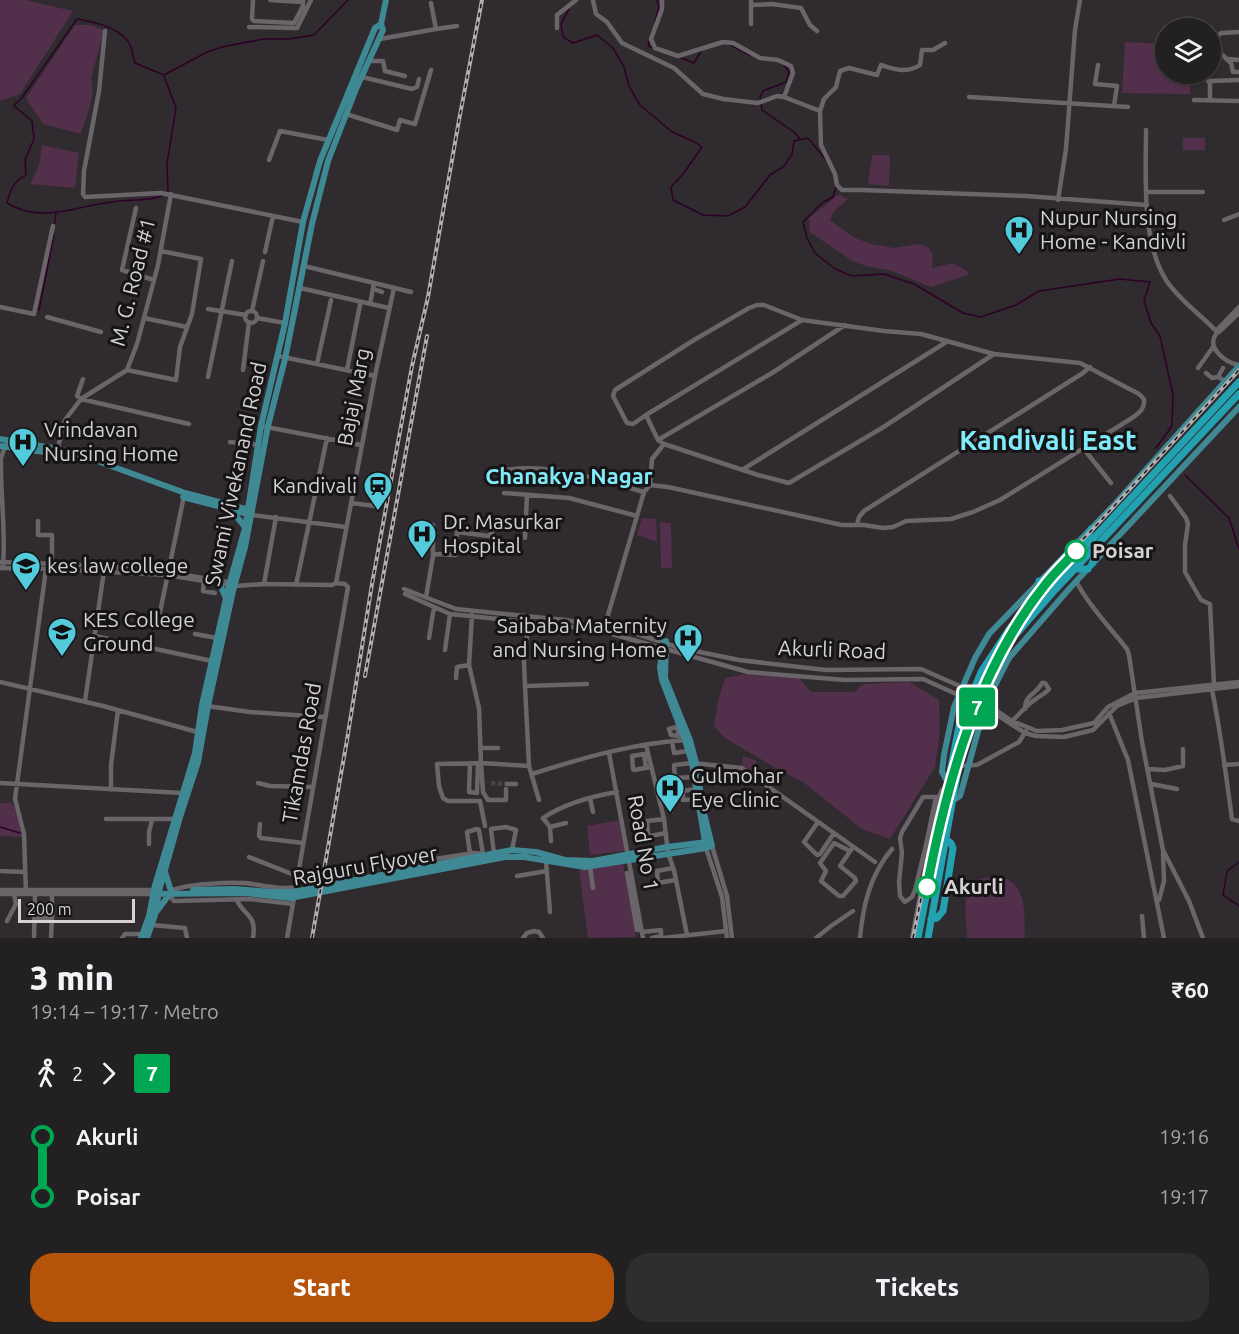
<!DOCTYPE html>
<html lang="en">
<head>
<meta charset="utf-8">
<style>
	body { margin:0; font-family:Ubuntu,sans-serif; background:#2f2d2f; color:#f1f3f6; height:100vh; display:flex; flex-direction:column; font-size:22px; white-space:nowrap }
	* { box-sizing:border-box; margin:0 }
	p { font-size:20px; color:#a3a3a5 }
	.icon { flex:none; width:33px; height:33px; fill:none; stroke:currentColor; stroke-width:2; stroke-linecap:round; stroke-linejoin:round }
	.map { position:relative; height:938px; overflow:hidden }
	.sheet { display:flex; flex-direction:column; background:#232022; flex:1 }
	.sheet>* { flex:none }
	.badge { padding:0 12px; border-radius:4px; font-size:21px; line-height:39px }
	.buttons { position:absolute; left:1155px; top:18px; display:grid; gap:12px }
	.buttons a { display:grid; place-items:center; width:66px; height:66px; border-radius:50%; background:#232022; box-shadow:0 2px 4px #0004,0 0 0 2px #403e40; font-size:30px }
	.scale { position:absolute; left:18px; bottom:15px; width:117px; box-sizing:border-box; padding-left:6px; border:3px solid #d4d1d3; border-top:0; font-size:16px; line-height:21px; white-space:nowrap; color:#d4d1d3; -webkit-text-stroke:4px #161415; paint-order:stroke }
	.map>.badge { position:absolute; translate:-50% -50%; box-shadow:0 0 0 3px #fff }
	.legs { display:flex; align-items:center; gap:9px; height:66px; padding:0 30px; font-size:20px }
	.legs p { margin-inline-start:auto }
	.head { display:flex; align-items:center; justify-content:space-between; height:102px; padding:0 30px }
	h1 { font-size:33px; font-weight:800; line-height:45px }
	.action { display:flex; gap:12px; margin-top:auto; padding:12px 30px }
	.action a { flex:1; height:69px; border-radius:24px; background:#b45309; color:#fff; font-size:24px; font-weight:800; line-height:69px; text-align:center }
	.action a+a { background:#2f2d2f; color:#f1f3f6 }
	ul { padding:0 30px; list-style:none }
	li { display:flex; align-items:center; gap:21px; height:60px; font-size:22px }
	li i { display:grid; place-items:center; width:9px; height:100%; margin:0 8px; background:currentColor }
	li i::after { content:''; width:15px; height:15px; margin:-8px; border:4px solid; border-radius:50%; background:#232022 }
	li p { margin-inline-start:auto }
	li:first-child i { background:linear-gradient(#0000 50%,currentColor 0) }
	li:last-child i { background:linear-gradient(currentColor 50%,#0000 0) }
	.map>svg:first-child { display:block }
</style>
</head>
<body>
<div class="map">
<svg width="1239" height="938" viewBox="0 0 1239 938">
	<rect width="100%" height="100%" fill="#2f2b2e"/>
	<path fill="#52304c" d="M0,0H25L73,11L20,94L0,101Z
		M75,25H90L104,30L91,79C97,94 85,119 81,134L43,124L26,98Z
		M1125,42L1165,44L1166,74H1191L1190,94L1122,93Z
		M1183,138H1205V150H1183Z
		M42,145L79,153L75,188L30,184L39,166Z
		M872,155H890L889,186L868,184Z
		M839,194L848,199L834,211L830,220L853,237L871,244L894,248L919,244L929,248L933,255L932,268L953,263L967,271L968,275L931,287L889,270L866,266L852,261L810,232L809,218Z
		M642,518L656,519L657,542L637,535Z
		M660,522L671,523L672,568H661Z
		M747,674L799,678L811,692H854L863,684L909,682L939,700L940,730L935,767L890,839L862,829L803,782L779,770L725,738L714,726L718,701L725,678Z
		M743,756L755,760L762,772L763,780L742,765Z
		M0,803H12L17,815L22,837L0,836Z
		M620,820L625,851L590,855L587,826Z
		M623,863L636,937L588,938L579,870Z
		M996,876C1028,880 1024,913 1025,938H967C966,909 957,879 996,876Z"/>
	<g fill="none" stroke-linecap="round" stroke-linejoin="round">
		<path stroke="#2e0029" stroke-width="1.5" d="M569,9L561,24L563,37L573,43L597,35L613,48L624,67L629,86L640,105L672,132L695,142L702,147L683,174L671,187L673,200L703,215L728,216L745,207L770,175L784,166L792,154L794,141L808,138L826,160
			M655,22L659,7L657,0
			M649,42L648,46L654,48
			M729,44L751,56
			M681,58L694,63L701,51
			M784,65L789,72L786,82L763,91L760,97L762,110L794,132L800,139
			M164,76L176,108L167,164L168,192
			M14,105L21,99L77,19C94,22 115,26 127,40C132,45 133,57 135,63L164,75L207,52L222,47L263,39H289L314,35L348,0
			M14,106L32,121L34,139L25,160L26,175C14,181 10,190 7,203C41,224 76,206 112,202C128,199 146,202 162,196
			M836,186L833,197L822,203L803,222L807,238L815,253L835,269L852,276L884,274L914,284L963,313L981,317L1016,305L1039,291L1120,279L1150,282L1144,301L1151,323L1160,336L1173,395L1172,426L1156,448
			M54,227L56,213
			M39,310L54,234
			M1185,475L1229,518L1239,549
			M0,827L20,833
			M1239,862L1227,871L1223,895L1239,906"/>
		<path stroke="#484447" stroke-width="4.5" stroke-dasharray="4.5 2" stroke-linecap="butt" d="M491,783L507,784"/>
		<path stroke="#6a6569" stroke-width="4.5" d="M253,0L252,19L254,21L294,23L303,6V0
			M270,0L302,2
			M593,0L596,14L607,22L622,43L674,68L703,94L723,99L758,103L777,96L784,97L820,111
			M662,0V9L651,39L655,48L678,56L723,42L733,43L760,58L778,60L791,66L793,73L784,97
			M751,0V24
			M752,5L772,4L801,8L810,25L817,31
			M249,27L297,28L311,0
			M557,28V15L576,0
			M436,29L457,26
			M105,31L99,91L84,171L83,194L85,197L161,193L303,222
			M380,39L436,29L431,3
			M945,43L933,50H922L920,65C907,74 894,69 881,65L877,75L849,68L840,71L836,87L824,99L820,111L821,145L835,174L837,185L842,190H861L1026,196L1147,205
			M1215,46L1216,38L1221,33L1239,32
			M1217,50L1231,63L1233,72H1239
			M1229,59L1239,60
			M370,61H383L385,71L405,76
			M1098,65L1095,84L1117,86L1114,106
			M1201,74L1210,83V100
			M362,77L412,89L417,87L419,79
			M1209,81L1239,80
			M969,97L1128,107
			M1194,100L1239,101
			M346,114L397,130L400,120L415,124L431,70
			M1146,130C1146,176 1141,240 1166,280C1179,300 1199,313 1215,330
			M269,160L280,131L328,140
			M1147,192H1203
			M1058,200L1066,149L1075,30L1080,0
			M136,208L122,270L154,280
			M1224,220L1239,214
			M265,252L273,216
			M304,266L411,292
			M300,288L389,308
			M374,289L382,292
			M370,304L374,283
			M0,307L34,314L53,226
			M208,309L246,315
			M245 317a6 6 0 1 1 12 0a6 6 0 1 1-12 0Z
			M252,311L263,261
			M47,317L101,332
			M144,318L187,327
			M257,318L285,323
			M1217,330L1239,307
			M1219,332L1239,313
			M1216,334C1206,348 1226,363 1239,365
			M278,356L375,376
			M317,364L331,300
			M1198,368L1213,347
			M127,370L176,380L180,347L192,314L201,259L161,251
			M243,370L249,322
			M347,370L360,305
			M1206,373L1212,378L1218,377L1225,381
			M208,377L232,261
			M1218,377L1223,368
			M83,379L77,396L81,399L189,424
			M646,415L802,320
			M261,426L361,445
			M658,440L772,373L845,325
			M230,442L258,445
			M1083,448L1111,483
			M57,451L65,420L81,399L127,370L137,344L158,265L171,194
			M742,470L948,341
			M496,472C544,460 598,479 644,492
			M650,485L652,459L664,444
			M504,493L569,498L637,516
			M1170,496L1186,518L1188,524L1185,545V572L1201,600L1210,604L1214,685
			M351,503L375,506
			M252,515L346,527
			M38,521V535H52V566
			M857,525L859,517L864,511L1083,373L1090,367
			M525,538L527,495
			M433,556V525
			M0,562L105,566L167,572L227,582
			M3,566C6,532 0,491 1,458C3,452 5,447 7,440
			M0,568L52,569L167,575L235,586L264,584L332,585L336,583L345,584L348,587L287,938
			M204,581L203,591L215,593
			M1076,581C1089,606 1109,626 1127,649L1129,655L1142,742L1163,850L1189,901L1203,938
			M336,583L375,376L394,288
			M264,584L276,517
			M296,585L327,438
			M404,589L456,609L565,620L625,630L680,648L739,660L826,670L921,669L962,687L1012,721L1037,731L1062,730L1094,723L1108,707L1135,693L1239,682
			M405,594L450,614L573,627L612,634L748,672L845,680L923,679L985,707L1025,733L1036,736L1064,737L1093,730L1117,706L1136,698L1239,686
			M426,597L433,556L437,554L456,555L457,532L489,536L492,532L495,519L526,522
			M472,615L469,665L479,708L481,763L529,766
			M159,617L184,496
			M529,620L524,662L525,686L529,766L539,800
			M603,632L644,492L650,485L668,487L842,525H864L883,528L893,527L906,521L951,519L973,512L1000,500L1132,418C1140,412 1145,409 1144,399L1139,394L1080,363L994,354L921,334L884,331L802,320L764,305H757L749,308L694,340L615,390L613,396L627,423L633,424L646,415L658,440L664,444L758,475L789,483L882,428L994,354
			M195,634L217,638
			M95,636L212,661
			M429,638L434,607
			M445,650L450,614
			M456,678L457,667L469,665
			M0,682L103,706L201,733
			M525,686L587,684
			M1212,690C1221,733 1226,776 1232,819L1239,821
			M85,701L104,571
			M207,706L250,712L324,717
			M1109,713L1128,760L1164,938
			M1012,721C1020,714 1027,704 1036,699C1041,695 1045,694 1049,689L1045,683H1042C1037,694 1024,695 1025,709
			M677,727L679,736L671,735L669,729L680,726
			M672,741L674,753L688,751
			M646,745L664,819L668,853L674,870L687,935
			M480,748H498
			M609,753L643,938
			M470,763L469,792L477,793L478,763
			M1224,765L1239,764
			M959,766L977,765L1019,742L1026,731
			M646,768L644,754L632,756L633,769L634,770L651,767
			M1148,769L1165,770L1183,766V749
			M532,774C582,758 634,743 687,740
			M694,777L675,778L674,765L692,763L742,768L875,862
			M0,783L182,793
			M258,783L270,786L312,787
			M507,784H516
			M1151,784L1177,789
			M111,790V765L118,710
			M694,794V799L683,800V791L696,789
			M590,798L593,812
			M106,819H173
			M664,819L647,821L648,835L650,836L666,833
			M818,822L804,842L817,855L820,854L834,833
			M566,823L550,827L543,818C564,804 593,796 617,792
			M260,824L259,836L261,838L303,843
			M485,826L480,801H448L443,798L439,786L437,764L481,763L483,792L488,800H506V789
			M550,827L551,841
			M149,844V832L152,820
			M926,845L915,890L912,897L905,902L900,896L899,882L902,853L900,838L902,832L923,797H935
			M928,845H926L936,797
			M712,846L727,896L732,938
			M706,848L722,897L727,938
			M850,851L834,843L820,863L826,871L821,881L839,896H843L856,881L855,878L840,866L853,847
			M470,854L467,832L477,829L479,830L483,854
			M494,854L491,829L506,827L516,830L512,850
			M249,857L297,876
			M546,861L550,912
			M393,863L402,864L474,853L483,854
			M590,866L593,888
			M673,868L657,871L658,883L675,880
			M0,871L25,872
			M627,873L637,930H641
			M517,876L547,871
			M0,890H154
			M171,891C184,884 229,882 245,883C263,885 278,890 296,887
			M0,894H153
			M26,894L24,834L15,799L46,569
			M169,895L174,901L249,899L293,904
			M236,899C244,916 257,914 253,938
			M1159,900L1164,881L1163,853
			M1142,916L1144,938
			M34,918H52L51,938
			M52,918V893
			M7,921L16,904L14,894
			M152,925L185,928L187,938
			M642,932L661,930V936L652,938
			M34,938L35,893
			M122,938L125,934H143
			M523,938L527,933L534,931L539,932L543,938
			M663,938L726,931
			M816,938L831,926L853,911
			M860,938C863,905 870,875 892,849
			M912,938L939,797L942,790L946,786"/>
		<path stroke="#3f8994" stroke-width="6" d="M0,439L58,449L81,455L185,493L249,510
			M0,446L60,454
			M183,497L248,514
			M232,511L245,527
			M219,583L226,598
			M947,781L942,772L944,755L954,707L975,658L989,634L1115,504L1239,366
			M952,801L960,796L986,703L1009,658L1069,589L1239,407
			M165,872L171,891
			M193,890L235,889L271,892H293L512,850L536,852L565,860L593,861L667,847L707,842
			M153,894L246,893L290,898L505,857H524L585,867L706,848L712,846L703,809L696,763L690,740L665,678L666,641L664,642L660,667L662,680L685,740L692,763L706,848
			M157,911L169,895
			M141,938L149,916L155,885L195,753L202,705L229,585L245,528L261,426L285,323L303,222L320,161L375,28L381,24
			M147,938L155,915L159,891L180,817L198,762L208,706L233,591L245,547L268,426L285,359L312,224L328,161L356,89L383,30L381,24L386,0"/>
		<path stroke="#22a1b0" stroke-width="7" d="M1081,547L1091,529
			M1092,564L1099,547
			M1075,569H1088
			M1039,581L1058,576
			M931,919L937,918L943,911L953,848L951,843L944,838
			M918,938L959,726L981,672L1010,628L1239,382
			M928,938L962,748L976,699L990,671L1005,647L1055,590L1239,394"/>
		<g stroke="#b1aeb0" stroke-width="4">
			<path id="rail" d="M365,676L427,336
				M312,938L347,740L372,584L412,366L428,297L459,120L482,0
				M913,938C938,815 963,685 1042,584C1061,560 1084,539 1104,517C1149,468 1194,419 1239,370"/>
		</g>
		<use href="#rail" stroke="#161415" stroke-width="1.5" stroke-dasharray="4.5" stroke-linecap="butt"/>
	</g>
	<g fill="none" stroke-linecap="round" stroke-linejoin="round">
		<g stroke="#fff" stroke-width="14">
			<path id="line-1" d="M927,887C947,782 977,670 1045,585C1054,573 1066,562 1076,551"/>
		</g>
		<use href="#line-1" stroke="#00a651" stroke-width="9"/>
	</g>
	<defs>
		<g id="hospital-pin" transform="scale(1.5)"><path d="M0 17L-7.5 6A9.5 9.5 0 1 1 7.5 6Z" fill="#53cbdb" stroke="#161415"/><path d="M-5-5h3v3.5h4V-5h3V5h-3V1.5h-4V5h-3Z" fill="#111"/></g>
		<g id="station-pin" transform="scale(1.5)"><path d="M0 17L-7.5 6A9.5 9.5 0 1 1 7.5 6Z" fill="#53cbdb" stroke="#161415"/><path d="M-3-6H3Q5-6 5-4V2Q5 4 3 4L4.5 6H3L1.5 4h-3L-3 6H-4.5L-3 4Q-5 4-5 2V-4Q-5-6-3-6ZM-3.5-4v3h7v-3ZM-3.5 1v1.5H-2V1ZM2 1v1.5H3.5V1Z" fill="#111"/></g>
		<g id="university-pin" transform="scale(1.5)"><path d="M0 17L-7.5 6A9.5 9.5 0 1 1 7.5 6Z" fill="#53cbdb" stroke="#161415"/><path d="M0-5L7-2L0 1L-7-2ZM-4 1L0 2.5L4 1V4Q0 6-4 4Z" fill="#111"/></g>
	</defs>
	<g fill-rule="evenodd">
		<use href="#hospital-pin" x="1019" y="230"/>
		<use href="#hospital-pin" x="23" y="442"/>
		<use href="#station-pin" x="378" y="486"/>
		<use href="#hospital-pin" x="422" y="534"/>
		<use href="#university-pin" x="26" y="566"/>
		<use href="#university-pin" x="62" y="632"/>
		<use href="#hospital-pin" x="688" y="638"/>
		<use href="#hospital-pin" x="670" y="788"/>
	</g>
	<g fill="#fff" stroke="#00a651" stroke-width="3">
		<circle cx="1076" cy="551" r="10"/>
		<circle cx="927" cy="887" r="10"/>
	</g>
	<g text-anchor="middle" stroke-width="6" stroke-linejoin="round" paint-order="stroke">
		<g font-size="21" fill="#d4d1d3" stroke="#161415" text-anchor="start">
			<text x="1040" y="225">Nupur Nursing<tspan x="1040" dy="24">Home - Kandivli</tspan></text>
			<text x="44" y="437">Vrindavan<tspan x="44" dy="24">Nursing Home</tspan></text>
			<text x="357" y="493" text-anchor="end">Kandivali</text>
			<text x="443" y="529">Dr. Masurkar<tspan x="443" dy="24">Hospital</tspan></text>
			<text x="47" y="573">kes law college</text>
			<text x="83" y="627">KES College<tspan x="83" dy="24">Ground</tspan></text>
			<text x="667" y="633" text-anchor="end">Saibaba Maternity<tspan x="667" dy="24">and Nursing Home</tspan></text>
			<text x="691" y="783">Gulmohar<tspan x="691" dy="24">Eye Clinic</tspan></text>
		</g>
		<g font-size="21" fill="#d4d1d3" stroke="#161415">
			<text transform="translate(133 282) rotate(-76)" y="7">M. G. Road #1</text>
			<text transform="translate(354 397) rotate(-79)" y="7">Bajaj Marg</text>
			<text transform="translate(236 474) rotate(-78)" y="7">Swami Vivekanand Road</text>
			<text transform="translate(832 650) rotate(2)" y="7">Akurli Road</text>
			<text transform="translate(302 753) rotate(-80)" y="7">Tikamdas Road</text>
			<text transform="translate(643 843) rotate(80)" y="7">Road No 1</text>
			<text transform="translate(365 866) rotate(-10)" y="7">Rajguru Flyover</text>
		</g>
		<g font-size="21" font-weight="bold" fill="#d4d1d3" stroke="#161415" text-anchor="start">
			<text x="1092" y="558">Poisar</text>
			<text x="944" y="894">Akurli</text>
		</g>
		<g font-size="22" font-weight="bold" fill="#81eaf9" stroke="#161415">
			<text x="569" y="484">Chanakya Nagar</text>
		</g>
		<g font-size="27" font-weight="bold" fill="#81eaf9" stroke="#161415">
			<text x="1048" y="450">Kandivali East</text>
		</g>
	</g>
</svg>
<div class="buttons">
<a><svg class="icon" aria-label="layers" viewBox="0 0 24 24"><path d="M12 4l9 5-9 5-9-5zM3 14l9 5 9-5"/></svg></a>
</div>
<div class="scale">200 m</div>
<b class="badge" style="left:977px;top:707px;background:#00a651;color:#fff">7</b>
</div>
<section class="sheet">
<div class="head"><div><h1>3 min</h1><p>19:14 – 19:17 · Metro</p></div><b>₹60</b></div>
<div class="legs"><svg class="icon" aria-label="walk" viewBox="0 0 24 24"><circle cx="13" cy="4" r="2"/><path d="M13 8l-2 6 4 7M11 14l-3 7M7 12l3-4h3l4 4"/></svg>2<svg class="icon" aria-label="forward" viewBox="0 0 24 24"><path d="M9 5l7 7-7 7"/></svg><b class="badge" style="background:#00a651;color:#fff">7</b></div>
<ul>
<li><i style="color:#00a651"></i><b>Akurli</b><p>19:16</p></li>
<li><i style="color:#00a651"></i><b>Poisar</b><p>19:17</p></li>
</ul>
<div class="action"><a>Start</a><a>Tickets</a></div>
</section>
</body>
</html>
